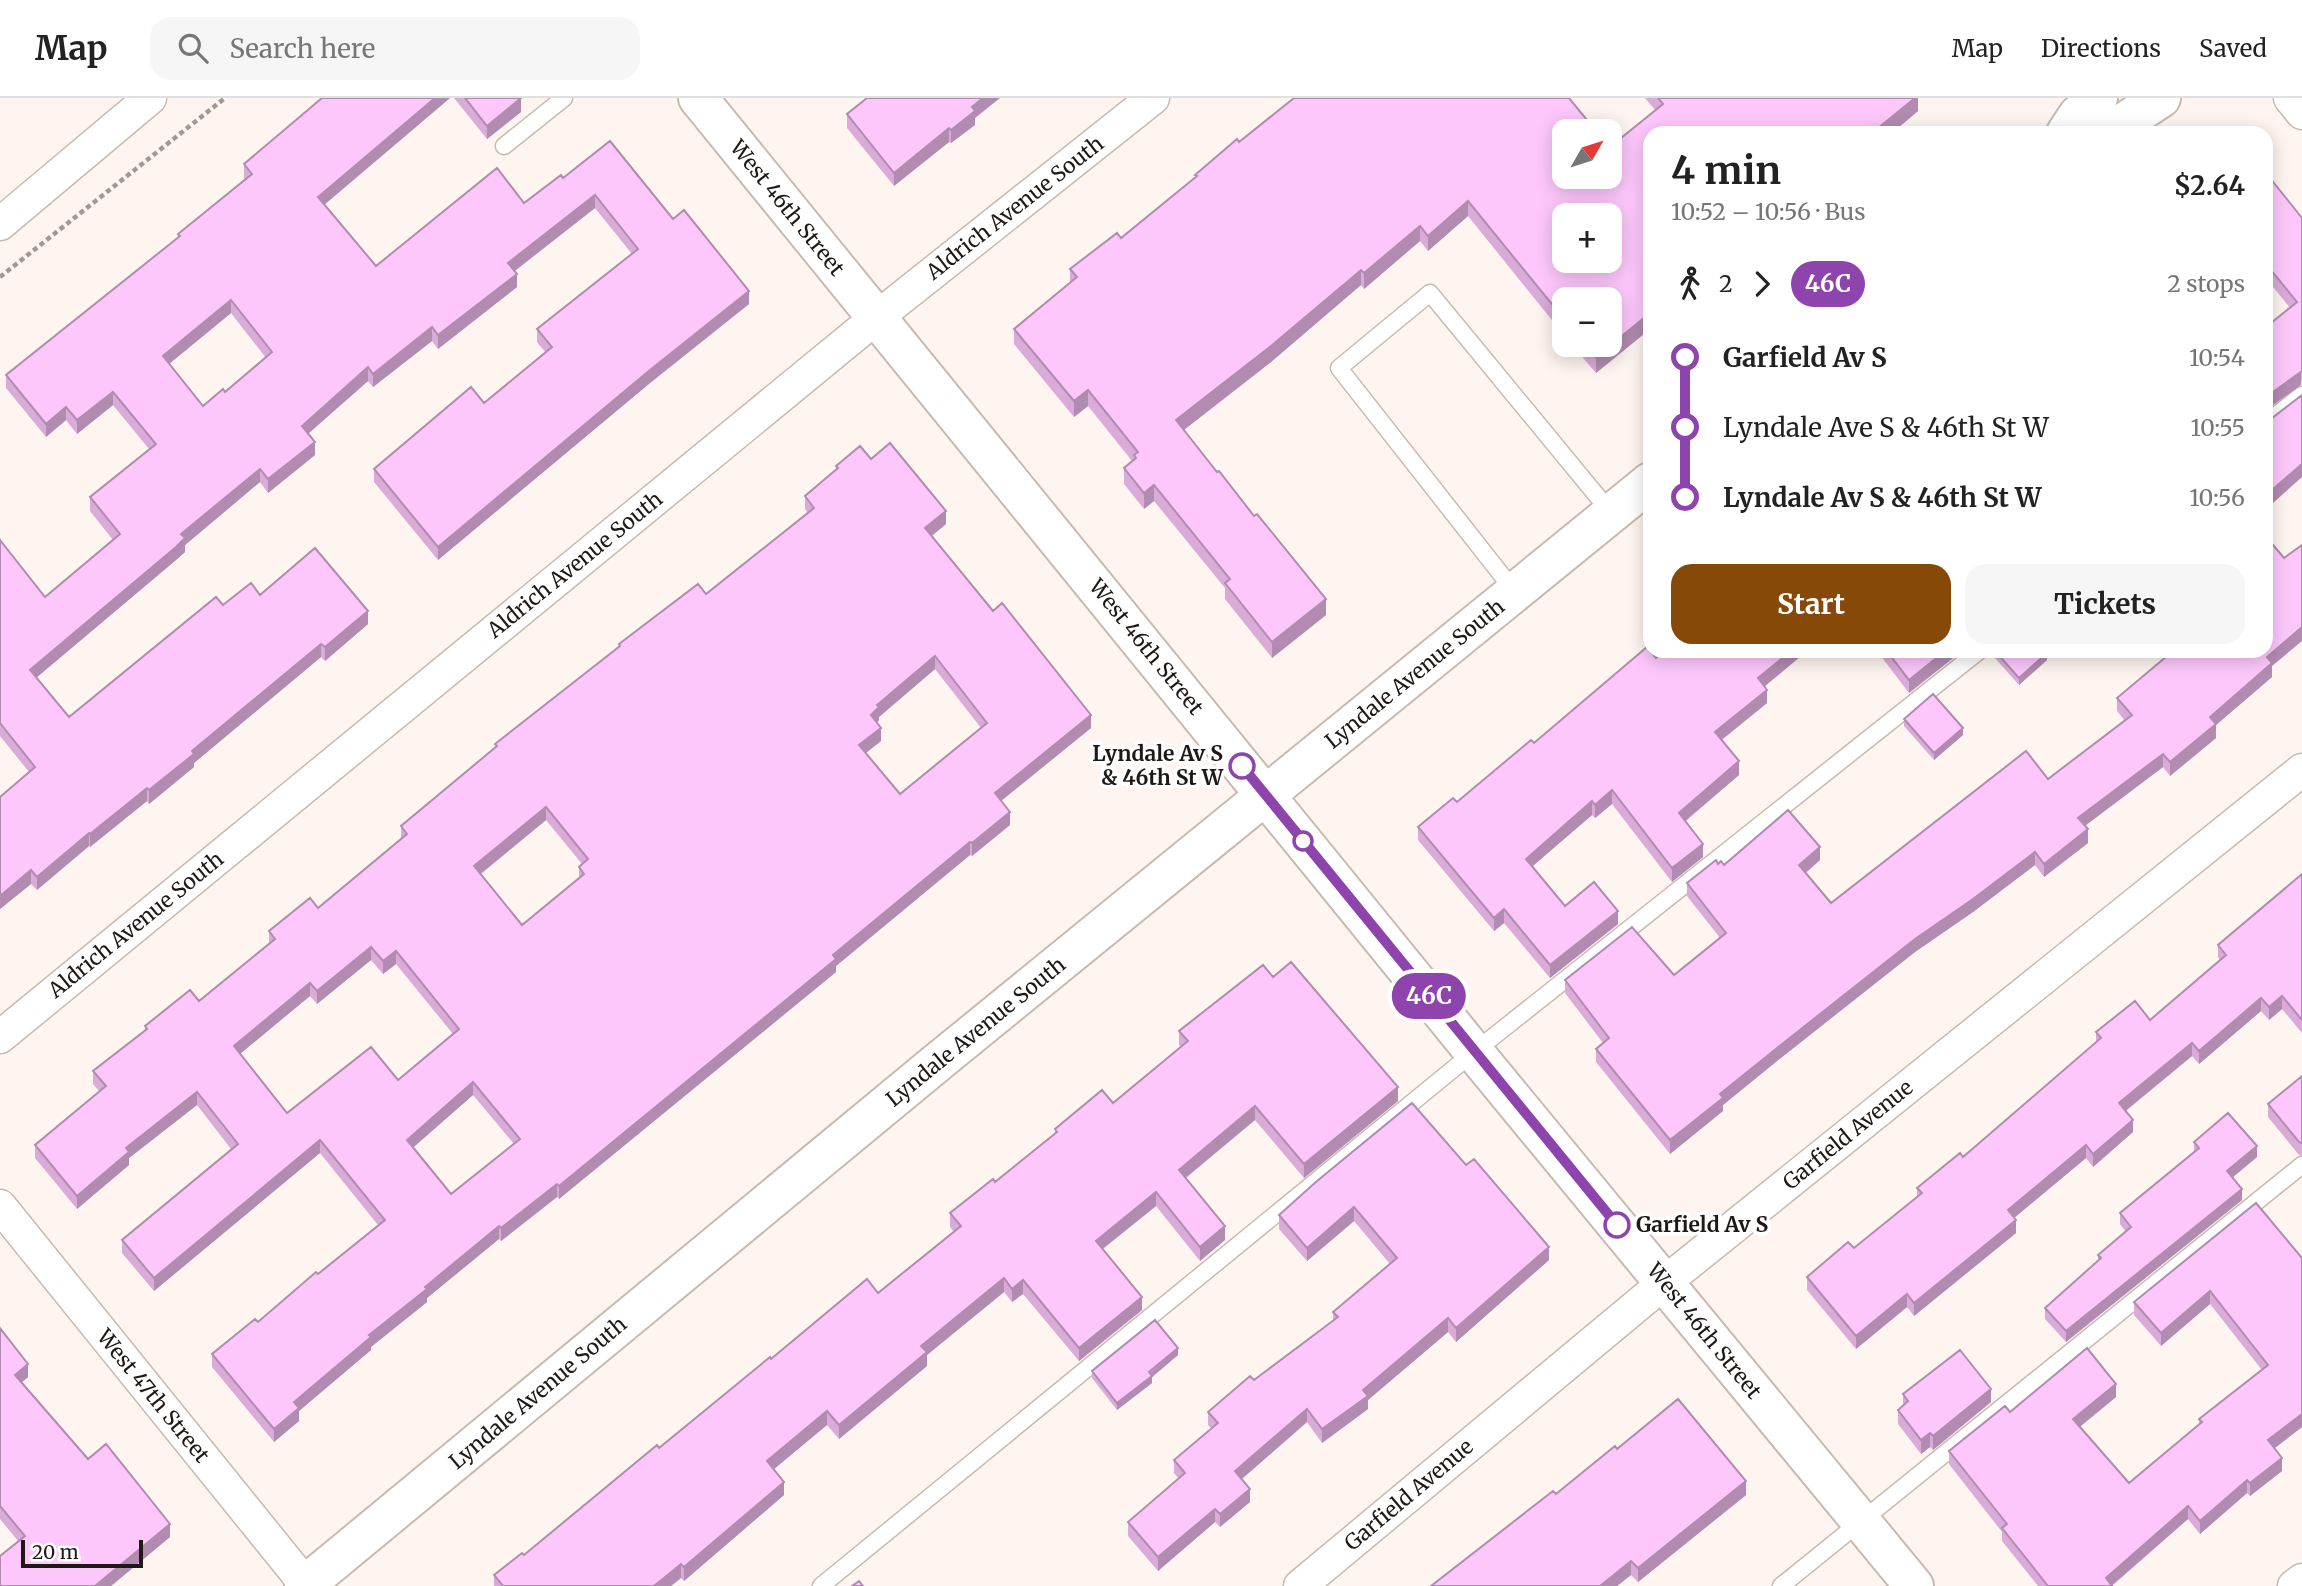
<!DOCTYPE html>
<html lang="en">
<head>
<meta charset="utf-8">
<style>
	body { margin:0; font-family:Merriweather,serif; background:#f6f6f6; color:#222; height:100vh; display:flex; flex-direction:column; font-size:26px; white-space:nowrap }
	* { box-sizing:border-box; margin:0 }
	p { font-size:23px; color:#767676 }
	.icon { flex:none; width:38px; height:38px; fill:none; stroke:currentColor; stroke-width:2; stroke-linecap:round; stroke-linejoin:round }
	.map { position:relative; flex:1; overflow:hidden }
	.details { position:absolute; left:1643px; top:28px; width:630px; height:532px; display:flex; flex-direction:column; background:#fff; border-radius:21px; box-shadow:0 4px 18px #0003 }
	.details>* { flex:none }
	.badge { padding:0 14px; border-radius:23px; font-size:24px; line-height:46px }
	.needle { width:46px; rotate:51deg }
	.tools { position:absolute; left:1552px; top:21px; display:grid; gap:14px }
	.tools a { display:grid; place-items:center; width:70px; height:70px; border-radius:14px; background:#fff; box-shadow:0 4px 18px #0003; font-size:35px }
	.scale { position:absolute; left:21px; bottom:18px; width:122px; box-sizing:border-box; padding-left:7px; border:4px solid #1e1916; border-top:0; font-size:19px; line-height:24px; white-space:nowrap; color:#1e1916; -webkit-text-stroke:5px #fff; paint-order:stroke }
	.map>.badge { position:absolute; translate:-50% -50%; box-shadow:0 0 0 4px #fff }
	.legs { display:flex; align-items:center; gap:10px; height:77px; padding:0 28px; font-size:23px }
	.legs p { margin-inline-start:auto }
	.head { display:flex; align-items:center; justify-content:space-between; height:119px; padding:0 28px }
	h1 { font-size:38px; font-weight:700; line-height:52px }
	.button { display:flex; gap:14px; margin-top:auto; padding:14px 28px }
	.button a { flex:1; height:80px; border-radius:21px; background:#864908; color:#fff; font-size:28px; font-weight:700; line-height:80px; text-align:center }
	.button a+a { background:#f6f6f6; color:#222 }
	ul { padding:0 28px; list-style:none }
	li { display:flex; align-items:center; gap:24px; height:70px; font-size:26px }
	li i { display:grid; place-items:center; width:10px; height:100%; margin:0 9px; background:currentColor }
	li i::after { content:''; width:18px; height:18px; margin:-9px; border:5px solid; border-radius:50%; background:#fff }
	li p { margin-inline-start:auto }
	li:first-child i { background:linear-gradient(#0000 50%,currentColor 0) }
	li:last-child i { background:linear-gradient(currentColor 50%,#0000 0) }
	header { display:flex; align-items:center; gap:42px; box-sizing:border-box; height:98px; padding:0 35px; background:#fff; border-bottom:2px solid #e0e0e0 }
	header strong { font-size:33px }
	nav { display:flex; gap:38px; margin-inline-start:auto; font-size:24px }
	.search { width:490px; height:63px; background:#f6f6f6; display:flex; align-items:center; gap:18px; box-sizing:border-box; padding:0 24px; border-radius:21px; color:#767676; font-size:26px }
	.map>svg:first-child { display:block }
</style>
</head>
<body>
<header>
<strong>Map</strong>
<div class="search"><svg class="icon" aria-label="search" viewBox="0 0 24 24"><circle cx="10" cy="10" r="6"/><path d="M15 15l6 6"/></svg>Search here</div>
<nav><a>Map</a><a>Directions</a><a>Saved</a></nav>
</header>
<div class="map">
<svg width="2302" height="1488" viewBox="0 0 2302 1488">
	<rect width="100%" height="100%" fill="#fef5f0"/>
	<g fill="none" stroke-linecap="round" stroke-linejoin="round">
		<g stroke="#c8bab1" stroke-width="19">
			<path id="lane" d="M504,48L564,0
				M2266,325L2302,297
				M1515,494L1339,270L1430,195L1612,416
				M821,1488L1474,954L1979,553
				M1781,1488L2302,1067"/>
		</g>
		<g stroke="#c8bab1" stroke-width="35">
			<path id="street" d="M2290,0L2302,15
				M0,126L150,0
				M0,939L876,220L1153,0
				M0,1108L307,1488
				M1300,1488L1664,1185L2302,672
				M2294,1488L2302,1482"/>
		</g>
		<g stroke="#c8bab1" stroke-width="42">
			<path id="secondary" d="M698,0L1474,954L1914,1488
				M2066,35L2078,17L2098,0
				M2108,35L2161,0
				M304,1488L939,963L1650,384"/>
		</g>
		<path stroke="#a09995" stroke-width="4.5" stroke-dasharray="5 3.5" stroke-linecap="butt" d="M0,179L225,0"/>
		<use href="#lane" stroke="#fff" stroke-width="16"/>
		<use href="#street" stroke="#fff" stroke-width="32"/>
		<use href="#secondary" stroke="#fff" stroke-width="38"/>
	</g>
	<path fill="#daabd9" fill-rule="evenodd" d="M322,0H450L324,107L376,168L524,105L563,80L673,121L749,206L650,285L438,462L374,384V371L484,305L546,255L537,244V231L632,156L595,110L515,173L517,189L438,251L432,243L373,289L368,283L308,336L315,357L268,395L260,384L185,447V454L176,462L36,580L69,619L223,507L260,497L368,526L325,563L321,559L194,665V669L149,706L147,703L90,749L89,748L37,792L31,786L0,811V699L29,674L0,638V442L45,499L113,442L90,413V399L149,351L113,307L77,336L66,322L46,339L6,290V277L178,139V136L245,81L244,80V66ZM231,215L266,260L225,294L203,308L169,266Z
		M454,0H520L521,14L487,41Z
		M1294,0H1569L1596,33H1564V79H1610V49L1655,12L1645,0H1918V13L1892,35H1650V231L1596,275L1572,247H1610V201H1564V237L1468,118L1428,153L1420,143L1364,191L1361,187L1271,264L1184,332L1217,374L1219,373L1254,418L1257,416L1326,501V517L1272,560L1225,501V490L1154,403L1144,411L1124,386V370L1132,363L1088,308L1074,319L1014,246V231L1070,184V171L1117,135L1121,140L1195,80V77L1237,41L1239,44ZM1564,117H1610V163H1564Z
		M847,16L975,20V27L951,45L949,44L894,88L847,30Z
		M2266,75L2302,120V287L2290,210L2266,180Z
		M2302,297L2273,405L2266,397V321L2272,320Z
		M871,361L946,426L932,438L993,513L1091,630L1001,702L1010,727L972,758L970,757L836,868V874L559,1101L557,1099L501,1143L499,1141L427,1200V1204L371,1249V1252L299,1313V1323L274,1344L212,1269V1256L258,1224L378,1127L320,1055L154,1193L122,1155V1142L231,1051L197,1007L129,1060V1067L77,1111L35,1060V1047L99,993L93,986V973L145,933V928L199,903L269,846V833L318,810L401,741V728L495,649V646L619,549V546L706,496L808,415L805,411V398L836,372V368ZM935,571L981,630L900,696L866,655L881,643L877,625L879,622V619ZM546,722L582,766L579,769V780L522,827L481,776ZM371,862L383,876L396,866L453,936L398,982L287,1015L240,955L310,898L317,906ZM473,997L514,1046L451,1096L413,1049Z
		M1664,553H1807L1765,588L1767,605L1722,642L1739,677L1686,723L1703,759L1672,784L1612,706L1595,720L1592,717L1532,768L1565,808L1618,826L1550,880L1504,825L1494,833L1418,742V729L1457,704L1534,645Z
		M1877,553H1962L1909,595Z
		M1994,553H2045L2047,562L2019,587L1994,559Z
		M2171,553H2266L2272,568V579L2216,627V640L2170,678L2163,669L2085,728L2088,745L2044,779L2035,767L1973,814L1915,854L1777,963L1723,1007V1013L1670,1056L1596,964V951L1603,945L1565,895V882L1674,877L1720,840L1687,798V785L1718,766L1724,767L1820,762L1806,775L1831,805L2048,681L2125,623L2117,613V600L2171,555Z
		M1904,621L1963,637L1934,662L1904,628Z
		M2302,776V935L2282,911L2269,922L2261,913L2199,966L2192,958L2126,1013L2133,1034L2093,1069L2086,1060L2014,1120L2016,1135L1914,1218L1907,1209L1856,1251L1807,1192V1179L1854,1150L1917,1099V1090L1963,1059L2096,944V934L2150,922L2220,862L2218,859V847Z
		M1273,879L1398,1003L1304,1080L1255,1022L1186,1080L1225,1142L1200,1163L1156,1108L1103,1151L1142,1212L1079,1263L1023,1196L1012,1204L1004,1194L927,1257V1268L839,1341L827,1327L773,1371L784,1397L684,1483L681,1480L671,1488H494V1477L524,1457L771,1261L878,1195L954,1134L950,1129V1115L995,1084L1055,1036V1031L1113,1005L1181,949L1179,947V933Z
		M2302,979V1058L2299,1057L2268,1019V1006Z
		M2194,1044L2257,1059L2233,1079L2242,1102L2066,1244L2045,1221V1210L2098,1163V1157L2126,1134L2120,1126V1115L2194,1054Z
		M1317,1083L1549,1162L1456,1244L1448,1234L1368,1302V1311L1322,1345L1307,1324L1241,1381L1250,1404L1220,1429L1215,1424L1158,1473L1128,1438V1424L1179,1381L1174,1375V1362L1211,1330L1208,1327V1314L1254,1282L1333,1223V1214L1390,1166L1354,1123L1307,1163L1279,1131V1117Z
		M2302,1160V1329L2275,1350L2282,1373L2250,1398L2247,1395L2200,1436L2188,1421L2112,1488H2038L2002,1443V1434L1949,1366V1353L2010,1314L2116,1299L2080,1329L2129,1385L2199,1326V1321L2262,1272L2210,1206L2161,1248L2134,1217V1204Z
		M0,1230L28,1279L22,1284L88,1361L170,1439L111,1488H0L18,1443L0,1421Z
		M1178,1257L1152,1279V1285L1117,1312L1092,1280V1273Z
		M1903,1296L1991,1304L1933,1352L1930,1349L1921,1356L1898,1326V1312L1903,1308Z
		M1617,1351L1746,1397L1638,1484L1631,1477L1617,1488H1431Z"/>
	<path fill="#b18bb0" d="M435,0H450L318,112V99Z
		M521,0V14L487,41V28Z
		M983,0H1000L975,20V27L951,45V32L972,9Z
		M1915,0H1918V13L1892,35H1872Z
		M949,30V44L894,88V75Z
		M595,97V110L508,178V165Z
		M1468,103V118L1428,153V138Z
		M1420,128V143L1364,191V175Z
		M1361,172V187L1271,264L1176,338V322Z
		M517,176V189L438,251V237Z
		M749,193V206L650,285L438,462V449L650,272Z
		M231,202V215L163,271V258Z
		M1650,215V231L1596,275V259Z
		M432,229V243L373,289V276Z
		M368,269V283L302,341V328Z
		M2301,273V287L2266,312V299Z
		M1088,292V308L1074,319V303Z
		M113,294V307L77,336V322Z
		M66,309V322L46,339V326Z
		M315,344V357L268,395V381Z
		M2302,366V379L2273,405V391Z
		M260,371V384L185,447V454L176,462L30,585V572L181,436Z
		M1154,387V403L1144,411V395Z
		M946,413V426L925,443V430Z
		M1326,501V517L1272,560V544Z
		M368,513V526L325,563V549Z
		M2302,529V543L2272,568V579L2216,627V640L2170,678V664L2210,619L2267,559Z
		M321,546V559L194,665V669L149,706V692L192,653Z
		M1791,553H1807L1758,594V580Z
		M1945,553H1962L1909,595V582Z
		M2047,555V562L2019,587V580Z
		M935,558V571L879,619V622L871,630V617L877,607Z
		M1767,592V605L1715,647V634Z
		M1091,617V630L995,708V695Z
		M881,630V643L859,660V647Z
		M1963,630V637L1934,662V655Z
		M2163,656V669L2078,733V720Z
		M1739,663V677L1679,728V715Z
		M147,690V703L90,749V736Z
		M1612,692V706L1595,720V707Z
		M1592,703V717L1526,774V761Z
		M546,709V722L474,781V768Z
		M1010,714V727L972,758V745Z
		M2088,731V745L2044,779V766Z
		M89,735V748L37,792V779Z
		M970,744V757L836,868V874L559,1101V1088L833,857Z
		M1703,746V759L1672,784V770Z
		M1820,749V762L1799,780V767Z
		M2035,754V767L1973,814L1915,854L1777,963L1723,1007V1013L1670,1056V1042L1720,996L1777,950L1915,841Z
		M31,772V786L0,811V798Z
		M1504,811V825L1494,833V820Z
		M1618,813V826L1550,880V867Z
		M371,849V862L317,906V893Z
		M396,853V866L383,876V863Z
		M310,885V898L234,961V948Z
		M2282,898V911L2269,922V909Z
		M2261,900V913L2199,966V953Z
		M2192,945V958L2119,1018V1005Z
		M473,984V997L407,1055V1042Z
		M1398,989V1003L1304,1080V1066Z
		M197,994V1007L129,1060V1067L77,1111V1098L126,1050Z
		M1255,1008V1022L1179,1085V1072Z
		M2133,1022V1034L2093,1069V1056Z
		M320,1042V1055L154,1193V1180Z
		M2086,1047V1060L2008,1125V1112Z
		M2257,1048V1059L2227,1084V1073Z
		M557,1086V1099L501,1143V1130Z
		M2242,1091V1102L2066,1244V1233Z
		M1156,1094V1108L1096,1156V1143Z
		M1354,1109V1123L1307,1163V1150Z
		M2016,1122V1135L1914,1218V1205Z
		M499,1128V1141L427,1200V1204L371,1249V1252L299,1313V1323L274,1344V1331L294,1304L425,1189Z
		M1225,1128V1142L1200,1163V1149Z
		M1549,1149V1162L1456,1244V1230Z
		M1004,1180V1194L927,1257V1268L839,1341V1327L921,1248Z
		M1023,1182V1196L1012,1204V1191Z
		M2210,1193V1206L2161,1248V1235Z
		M1907,1196V1209L1856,1251V1238Z
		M1142,1199V1212L1079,1263V1250Z
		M1448,1220V1234L1368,1302V1311L1322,1345V1331L1363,1292Z
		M1178,1250V1257L1152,1279V1285L1117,1312V1305Z
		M28,1266V1279L15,1290V1277Z
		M2116,1286V1299L2073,1334V1321Z
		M1991,1291V1304L1933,1352V1338Z
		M1307,1311V1324L1235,1387V1373Z
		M827,1313V1327L767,1377V1363Z
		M2302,1316V1329L2268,1355V1342Z
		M1930,1335V1349L1921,1356V1342Z
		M2282,1360V1373L2250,1398V1385Z
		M2247,1382V1395L2200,1436V1423Z
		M1746,1383V1397L1638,1484V1470Z
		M784,1384V1397L684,1483V1469Z
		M1250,1391V1404L1220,1429V1416Z
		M2188,1408V1421L2111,1488L2106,1480Z
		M1215,1411V1424L1158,1473V1459Z
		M170,1426V1439L111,1488H95Z
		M1631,1463V1477L1617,1488H1600Z
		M681,1466V1480L671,1488H654Z"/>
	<path fill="#fdc7fc" stroke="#b18bb0" stroke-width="2" fill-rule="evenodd" d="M322,0H435L318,99L376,168L497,70L524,105L561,77L563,80L610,43L673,121L684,112L749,193L650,272L438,449L374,371L471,289L484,305L552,249L537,231L638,151L595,97L508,165L517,176L438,237L432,229L373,276L368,269L302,328L315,344L268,381L260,371L181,436L185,440L176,449L30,572L69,619L216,499L223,507L251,485L260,497L315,450L368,513L325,549L321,546L192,653L194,656L149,692L147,690L90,736L89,735L37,779L31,772L0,798V699L35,669L0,625V442L45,499L120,436L90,399L156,346L113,294L77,322L66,309L46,326L6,277L180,138L178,136L252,76L244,66ZM231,202L272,254L225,294L223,291L203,308L163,258Z
		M465,0H521L487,28Z
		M867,0H983L972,9L975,13L951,32L949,30L894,75L847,16Z
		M1294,0H1569L1596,33H1564V79H1610V49L1663,6L1658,0H1915L1872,35H1650V215L1596,259L1585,247H1610V201H1564V221L1468,103L1428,138L1420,128L1364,175L1361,172L1271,248L1176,322L1217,374L1219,373L1254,418L1257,416L1326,501L1272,544L1225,485L1230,481L1154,387L1144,395L1124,370L1136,360L1134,357L1138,354L1088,292L1074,303L1014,231L1077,179L1070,171L1117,135L1121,140L1197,78L1195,77L1237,41L1239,44ZM1564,117H1610V163H1564Z
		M2266,75L2302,120V273L2266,299V229L2297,204L2266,166Z
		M2302,297V366L2273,391L2266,384V321L2272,320Z
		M890,345L946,413L925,430L993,513L1002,505L1091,617L995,695L1010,714L972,745L970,744L833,857L836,861L559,1088L557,1086L501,1130L499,1128L425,1189L427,1191L369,1237L371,1239L294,1304L299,1310L274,1331L212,1256L255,1221L258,1224L316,1174L318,1176L385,1122L320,1042L154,1180L122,1142L238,1046L197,994L126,1050L129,1054L77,1098L35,1047L106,988L93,973L147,931L145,928L190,892L199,903L275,841L269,833L310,800L318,810L407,736L401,728L497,648L495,646L620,548L619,546L698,486L706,496L814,410L805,398L838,370L836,368L860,348L871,361ZM935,558L987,625L900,696L859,647L881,630L871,617L879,609L877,607ZM546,709L588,761L579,769L584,776L522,827L474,768ZM371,849L383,863L396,853L459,931L398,982L371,949L287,1015L234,948L310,885L317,893ZM473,984L520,1041L451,1096L407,1042Z
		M2273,447L2284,460L2302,447V529L2267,559L2272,565L2210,619L2216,626L2170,664L2163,656L2078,720L2088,731L2044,766L2035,754L1973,801L1915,841L1777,950L1720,996L1723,1000L1670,1042L1596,951L1609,940L1565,882L1632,829L1674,877L1726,835L1687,785L1716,762L1718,766L1721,763L1724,767L1788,712L1820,749L1799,767L1831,805L2026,653L2048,681L2132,617L2117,600L2173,553H2266V452Z
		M1647,549L1656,560L1664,553H1791L1758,580L1767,592L1715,634L1739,663L1679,715L1703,746L1672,770L1612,692L1595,707L1592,703L1526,761L1565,808L1594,784L1618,813L1550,867L1504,811L1494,820L1418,729L1453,700L1457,704L1531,642L1534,645Z
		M1887,553H1945L1909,582Z
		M1995,553H2045L2047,555L2019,580Z
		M1933,596L1963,630L1934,655L1904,621Z
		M2302,776V922L2282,898L2269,909L2261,900L2199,953L2192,945L2119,1005L2133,1022L2093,1056L2086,1047L2008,1112L2016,1122L1914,1205L1907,1196L1856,1238L1807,1179L1848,1144L1854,1150L1922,1095L1917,1090L1960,1055L1963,1059L2101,940L2096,934L2135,903L2150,922L2226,857L2218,847Z
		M1291,864L1398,989L1304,1066L1255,1008L1179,1072L1225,1128L1200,1149L1156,1094L1096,1143L1142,1199L1079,1250L1023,1182L1012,1191L1004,1180L921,1248L927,1254L839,1327L827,1313L767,1363L784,1384L684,1469L681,1466L654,1488H503L494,1477L522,1455L524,1457L657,1347L659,1350L770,1259L771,1261L867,1181L878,1195L961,1128L950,1115L993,1081L995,1084L1057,1034L1055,1031L1102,992L1113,1005L1188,943L1179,933L1263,867L1273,879Z
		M2302,978V1045L2299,1044L2268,1006Z
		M1412,1005L1466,1067L1474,1061L1549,1149L1456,1230L1448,1220L1363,1292L1368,1298L1322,1331L1307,1311L1235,1373L1250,1391L1220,1416L1215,1411L1158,1459L1128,1424L1185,1375L1174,1362L1218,1325L1208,1314L1250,1278L1254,1282L1338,1219L1333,1214L1397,1160L1354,1109L1307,1150L1279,1117L1317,1083Z
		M2228,1015L2257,1048L2227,1073L2242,1091L2066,1233L2045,1210L2101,1160L2098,1157L2131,1129L2120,1115L2199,1050L2194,1044Z
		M2256,1105L2302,1160V1316L2268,1342L2282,1360L2250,1385L2247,1382L2200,1423L2188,1408L2106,1480L2112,1488H2048L2002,1430L2007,1426L1949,1353L2005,1308L2010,1314L2087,1250L2116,1286L2073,1321L2129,1385L2202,1324L2199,1321L2268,1267L2210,1193L2161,1235L2134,1204Z
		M1155,1222L1178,1250L1149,1274L1152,1278L1117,1305L1092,1273Z
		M0,1230L28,1266L15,1277L88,1361L106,1346L170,1426L95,1488H0V1458L25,1438L0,1408Z
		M1960,1252L1991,1291L1933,1338L1930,1335L1921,1342L1898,1312L1908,1303L1903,1296Z
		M1678,1301L1746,1383L1638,1470L1631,1463L1600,1488H1431L1553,1393L1556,1396L1615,1348L1617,1351Z
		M859,1483L863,1488H852Z"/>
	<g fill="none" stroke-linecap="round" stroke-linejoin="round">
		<g stroke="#fff" stroke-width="16">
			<path id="line-1" d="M1242,668L1617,1127"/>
		</g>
		<use href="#line-1" stroke="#8e44ad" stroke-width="10"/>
	</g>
	<g fill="#fff" stroke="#8e44ad" stroke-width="3.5">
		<circle cx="1242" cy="668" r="12"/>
		<circle cx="1303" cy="743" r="9"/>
		<circle cx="1617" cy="1127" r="12"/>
	</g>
	<g text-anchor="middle" stroke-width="7" stroke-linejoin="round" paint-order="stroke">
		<g font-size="21" fill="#1e1916" stroke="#fff">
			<text transform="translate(787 110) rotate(51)" y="7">West 46th Street</text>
			<text transform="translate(1015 110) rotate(-38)" y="7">Aldrich Avenue South</text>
			<text transform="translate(575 467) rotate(-39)" y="7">Aldrich Avenue South</text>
			<text transform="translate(1146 549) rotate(51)" y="7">West 46th Street</text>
			<text transform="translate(1415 576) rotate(-39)" y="7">Lyndale Avenue South</text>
			<text transform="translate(136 827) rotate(-39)" y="7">Aldrich Avenue South</text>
			<text transform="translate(976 934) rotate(-39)" y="7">Lyndale Avenue South</text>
			<text transform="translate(1848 1037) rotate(-39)" y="7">Garfield Avenue</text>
			<text transform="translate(1704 1233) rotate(51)" y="7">West 46th Street</text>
			<text transform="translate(538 1295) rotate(-40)" y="7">Lyndale Avenue South</text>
			<text transform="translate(153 1298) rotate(51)" y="7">West 47th Street</text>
			<text transform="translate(1409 1397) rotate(-40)" y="7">Garfield Avenue</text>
		</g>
		<g font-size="21" font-weight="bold" fill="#1e1916" stroke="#fff" text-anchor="end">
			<text x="1223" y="663">Lyndale Av S<tspan x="1223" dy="24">&amp; 46th St W</tspan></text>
			<text x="1636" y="1134" text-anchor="start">Garfield Av S</text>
		</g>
	</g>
</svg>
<div class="tools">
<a><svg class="needle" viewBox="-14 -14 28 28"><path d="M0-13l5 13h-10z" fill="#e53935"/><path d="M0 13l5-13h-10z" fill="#767676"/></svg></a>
<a>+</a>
<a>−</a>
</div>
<div class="scale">20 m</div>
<b class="badge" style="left:1429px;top:898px;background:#8e44ad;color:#fff">46C</b>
<section class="details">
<div class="head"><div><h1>4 min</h1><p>10:52 – 10:56 · Bus</p></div><b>$2.64</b></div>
<div class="legs"><svg class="icon" aria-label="walk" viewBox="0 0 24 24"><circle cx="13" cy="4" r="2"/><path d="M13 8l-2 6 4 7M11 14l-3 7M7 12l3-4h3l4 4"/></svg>2<svg class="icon" aria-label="forward" viewBox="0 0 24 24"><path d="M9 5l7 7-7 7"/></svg><b class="badge" style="background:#8e44ad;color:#fff">46C</b><p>2 stops</p></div>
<ul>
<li><i style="color:#8e44ad"></i><b>Garfield Av S</b><p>10:54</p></li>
<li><i style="color:#8e44ad"></i><span>Lyndale Ave S &amp; 46th St W</span><p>10:55</p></li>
<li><i style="color:#8e44ad"></i><b>Lyndale Av S &amp; 46th St W</b><p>10:56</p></li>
</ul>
<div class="button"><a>Start</a><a>Tickets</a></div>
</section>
</div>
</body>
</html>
